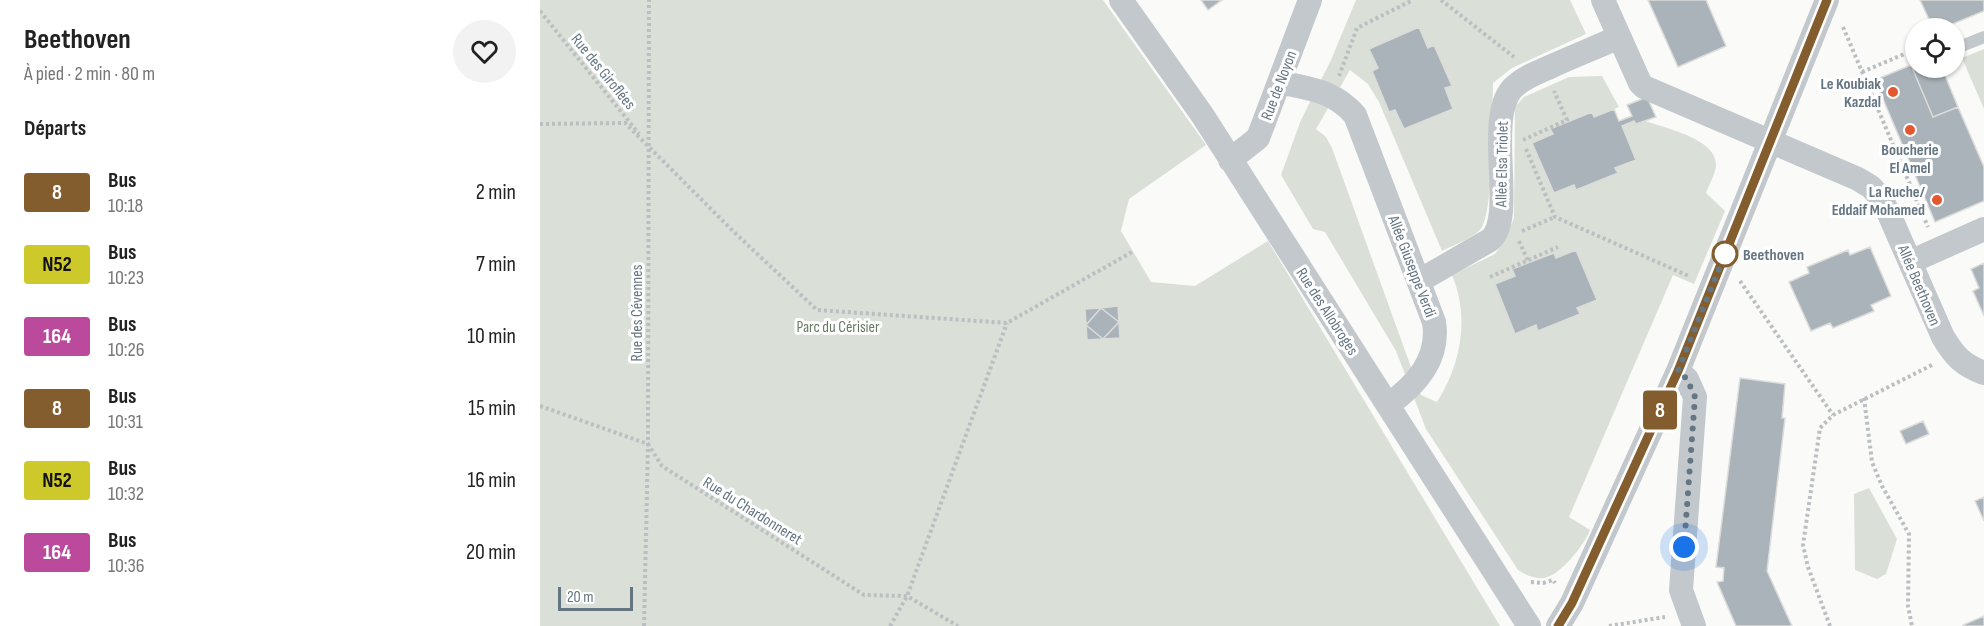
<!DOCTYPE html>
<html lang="fr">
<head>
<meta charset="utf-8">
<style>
	body { margin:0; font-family:"Sofia Sans Condensed",sans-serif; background:#f2f2f2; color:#222; height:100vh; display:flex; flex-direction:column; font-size:22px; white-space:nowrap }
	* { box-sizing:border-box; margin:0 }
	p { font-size:20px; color:#767676 }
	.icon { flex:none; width:33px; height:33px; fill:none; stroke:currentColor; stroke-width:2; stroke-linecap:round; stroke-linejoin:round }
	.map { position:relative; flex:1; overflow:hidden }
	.panel { display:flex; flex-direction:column; background:#fff; width:540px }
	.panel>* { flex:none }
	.badge { padding:0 12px; border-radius:4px; font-size:21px; line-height:39px }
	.buttons { position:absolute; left:1365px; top:18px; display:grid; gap:12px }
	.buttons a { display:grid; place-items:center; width:60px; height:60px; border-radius:50%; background:#fff; box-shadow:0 2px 4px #0004; font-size:30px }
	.scale { position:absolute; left:18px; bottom:15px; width:75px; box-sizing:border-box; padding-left:6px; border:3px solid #657683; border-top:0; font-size:16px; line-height:21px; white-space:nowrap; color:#657683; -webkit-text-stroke:4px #fff; paint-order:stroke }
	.you { position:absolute; width:30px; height:30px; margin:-15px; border:4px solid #fff; border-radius:50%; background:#1a73e8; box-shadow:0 0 0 9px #1a73e833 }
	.map>.badge { position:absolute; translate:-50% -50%; box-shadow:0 0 0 3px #fff }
	h2 { padding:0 24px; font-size:22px; line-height:54px }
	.round { display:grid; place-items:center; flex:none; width:63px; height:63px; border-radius:32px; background:#f2f2f2 }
	.overview { display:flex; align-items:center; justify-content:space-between; height:102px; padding:0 24px }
	h1 { font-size:28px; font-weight:700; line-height:45px }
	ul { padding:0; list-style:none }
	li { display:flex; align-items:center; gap:18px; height:72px; padding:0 24px }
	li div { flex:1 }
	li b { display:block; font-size:22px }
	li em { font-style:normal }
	li .badge { min-width:66px; font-weight:700; text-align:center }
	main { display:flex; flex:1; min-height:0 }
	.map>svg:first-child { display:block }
</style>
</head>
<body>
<main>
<section class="panel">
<div class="overview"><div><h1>Beethoven</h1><p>À pied · 2 min · 80 m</p></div><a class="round"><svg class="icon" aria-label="heart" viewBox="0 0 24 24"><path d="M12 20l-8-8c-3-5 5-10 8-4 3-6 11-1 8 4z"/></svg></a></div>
<h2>Départs</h2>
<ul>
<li><span class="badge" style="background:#845d2e;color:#fff">8</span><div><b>Bus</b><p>10:18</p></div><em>2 min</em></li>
<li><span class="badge" style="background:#cec92a;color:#111">N52</span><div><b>Bus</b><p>10:23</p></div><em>7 min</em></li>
<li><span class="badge" style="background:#bb4a9d;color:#fff">164</span><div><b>Bus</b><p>10:26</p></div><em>10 min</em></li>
<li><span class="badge" style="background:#845d2e;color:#fff">8</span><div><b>Bus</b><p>10:31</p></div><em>15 min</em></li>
<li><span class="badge" style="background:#cec92a;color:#111">N52</span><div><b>Bus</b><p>10:32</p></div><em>16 min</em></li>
<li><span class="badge" style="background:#bb4a9d;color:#fff">164</span><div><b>Bus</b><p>10:36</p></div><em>20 min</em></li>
</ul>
</section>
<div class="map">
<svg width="1444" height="626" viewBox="0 0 1444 626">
	<rect width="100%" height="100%" fill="#fafaf8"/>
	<path fill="#dadfd7" d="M0,0H563L666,145L589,199L581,231L611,282L655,286L728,241L960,626H0Z
		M816,0H1030L1046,34L972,68L953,83C952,111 954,206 942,227C935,238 913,245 902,251L839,102L828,84L810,70L776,129L786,137L792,148L881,395L897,402C921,364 930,318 912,275L955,254L965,240L974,218L975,107L984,97L1029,77L1062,76L1079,107L1054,117L1051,112L1011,129L1013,134L992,143L1014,193L1034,185L1036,189L1077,172L1075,168L1082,126L1094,121L1096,124L1105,121C1125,128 1178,139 1176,166C1175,174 1169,185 1166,193L1185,211L1154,284L1133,275L1029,517L1050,530C1045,544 1021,575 1004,578C994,579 986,575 978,570L886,429L856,351L785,232L773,229L741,175L761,120L791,60Z
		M1444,49V109L1422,58Z
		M1329,488L1357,539L1346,574L1337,579L1315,570L1314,494Z"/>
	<path fill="#aab3b9" stroke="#dcdcda" stroke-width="1.5" d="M661,0H682L668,10Z
		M1108,0H1166L1186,46L1138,67Z
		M1380,0H1444V11L1403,28H1393Z
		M879,27L888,48L894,45L912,86L905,88L913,109L864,129L855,110L849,112L832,71L838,68L829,49Z
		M1376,63V68H1402L1418,107L1393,117L1371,65Z
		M1371,65L1393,117L1418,107L1444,167V201L1395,222L1335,80Z
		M1107,97L1116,117L1096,124L1094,121L1082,126L1096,160L1075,168L1078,173L1036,190L1034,185L1014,193L992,143L1013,134L1010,129L1052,112L1054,117L1074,109L1079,121L1092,116L1087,105Z
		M1330,247L1351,296L1331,305L1334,311L1293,328L1290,323L1271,331L1249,282L1269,273L1267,267L1308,250L1310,255Z
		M1036,250L1057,300L1037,308L1040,314L998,331L996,325L975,334L955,284L975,276L972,269L1014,253L1016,258Z
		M1444,263V316L1433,291L1439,288L1431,269Z
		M578,306L579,322L561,308Z
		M561,308L579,322L563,339L546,325Z
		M561,308L546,325L545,309Z
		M579,322L580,338L563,339Z
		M546,325L563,339L547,340Z
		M1200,378L1245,384L1242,418H1245L1227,571L1252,626H1196L1177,582L1183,581L1184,568L1176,567Z
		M1383,421L1389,434L1366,444L1360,431Z
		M1444,497V521L1435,501Z
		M1444,616V626H1423V625Z"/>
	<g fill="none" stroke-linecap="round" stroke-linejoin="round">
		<path stroke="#bbbfc2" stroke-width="4" stroke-dasharray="3 3" stroke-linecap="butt" d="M901,0L974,57
			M0,11L99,134
			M1303,27L1388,227
			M1322,72L1376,49
			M799,76L817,28L873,0
			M0,124L85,123L194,232L277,310L467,323L592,252
			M983,140L1027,120L1014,91
			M986,149L1015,217L1149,276
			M982,231L1015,217
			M979,241L988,261
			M950,277L1018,247
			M1200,281L1293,415
			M1324,398L1332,462L1342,486L1369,534L1368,606L1372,626
			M0,406L108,444L122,466L324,595L367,596L418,626
			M991,582L1003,583L1013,580L1015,583
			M104,626L108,444L109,0
			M350,626L367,596L467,323
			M1069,626L1125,617
			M1290,626L1268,567L1263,545L1280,428L1293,415L1394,364"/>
		<path stroke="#c3c8cc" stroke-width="12" d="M1414,49L1444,37"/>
		<path stroke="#c3c8cc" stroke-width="24" d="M581,0L663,116L989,626
			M1063,0L1100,83L1104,87L1318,179L1331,187L1341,198L1349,214L1403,337C1415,357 1423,365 1444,373
			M739,82C769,89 793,90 815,115L894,322C900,359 876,385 848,405
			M690,160L718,138L770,0
			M1370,262L1444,229
			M879,281L950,240C978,217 942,114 975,86C986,76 999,72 1012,66C1034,56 1057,47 1079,37
			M1138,371L1147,379L1155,397L1141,590L1154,626
			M1018,626L1032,603L1138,371L1287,0"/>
	</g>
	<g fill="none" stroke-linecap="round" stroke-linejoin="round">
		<g stroke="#fff" stroke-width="14">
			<path id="line" d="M1018,626L1032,603L1138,371L1287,0"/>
		</g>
		<use href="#line" stroke="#845d2e" stroke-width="9"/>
		<path stroke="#657683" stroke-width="6" stroke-dasharray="0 10.8" d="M1144,547L1155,397L1147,379L1138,371L1185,254"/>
	</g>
	<g fill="#e4572e" stroke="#fff" stroke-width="2">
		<circle cx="1353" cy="92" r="6"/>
		<circle cx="1370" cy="130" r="6"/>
		<circle cx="1397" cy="200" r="6"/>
	</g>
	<circle fill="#fff" stroke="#845d2e" stroke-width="3" cx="1185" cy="254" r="12"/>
	<g text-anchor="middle" stroke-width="6" stroke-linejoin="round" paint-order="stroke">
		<g font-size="16" fill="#657683" stroke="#fff">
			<text transform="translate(64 71) rotate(51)" y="6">Rue des Giroflées</text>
			<text transform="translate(738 85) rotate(-69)" y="6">Rue de Noyon</text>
			<text transform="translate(961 164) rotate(-89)" y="6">Allée Elsa Triolet</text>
			<text transform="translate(873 266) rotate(69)" y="6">Allée Giuseppe Verdi</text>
			<text transform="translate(1380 285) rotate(67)" y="6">Allée Beethoven</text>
			<text transform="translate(788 311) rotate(57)" y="6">Rue des Allobroges</text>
			<text transform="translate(96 313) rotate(-90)" y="6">Rue des Cévennes</text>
			<text transform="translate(213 510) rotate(32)" y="6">Rue du Chardonneret</text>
		</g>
		<g font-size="16" font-weight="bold" fill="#657683" stroke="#fff" text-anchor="end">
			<text x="1341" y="89">Le Koubiak<tspan x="1341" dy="18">Kazdal</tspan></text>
			<text x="1370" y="155" text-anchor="middle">Boucherie<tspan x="1370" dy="18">El Amel</tspan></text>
			<text x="1385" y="197">La Ruche/<tspan x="1385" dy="18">Eddaif Mohamed</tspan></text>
		</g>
		<g font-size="16" font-weight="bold" fill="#657683" stroke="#fff" text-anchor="start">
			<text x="1203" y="260">Beethoven</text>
		</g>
		<g font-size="16" fill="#687a64" stroke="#fff">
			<text x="298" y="332">Parc du Cérisier</text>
		</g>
	</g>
</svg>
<div class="buttons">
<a><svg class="icon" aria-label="locate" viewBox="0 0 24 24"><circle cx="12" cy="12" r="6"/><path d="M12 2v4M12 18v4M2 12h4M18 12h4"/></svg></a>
</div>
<div class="scale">20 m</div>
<div class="you" style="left:1144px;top:547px"></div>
<b class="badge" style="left:1120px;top:410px;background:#845d2e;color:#fff">8</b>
</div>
</main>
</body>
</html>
